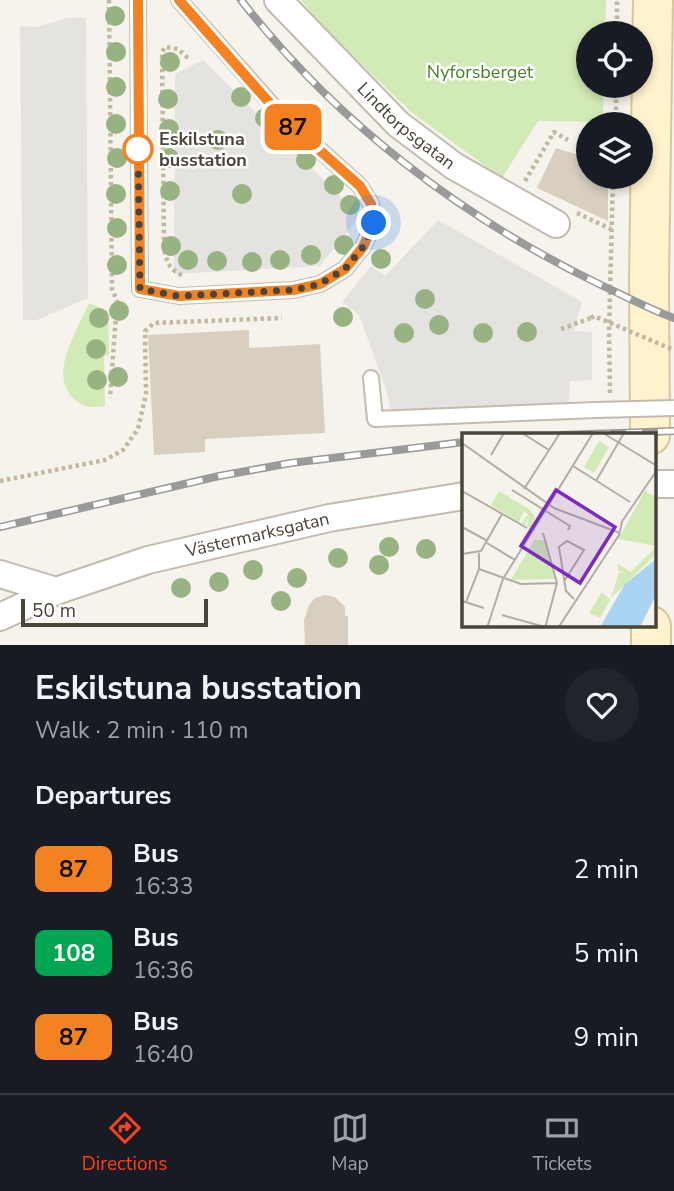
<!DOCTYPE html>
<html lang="en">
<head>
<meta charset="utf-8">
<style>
	body { margin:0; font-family:"Nunito Sans",sans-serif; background:#20242c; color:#f1f3f6; height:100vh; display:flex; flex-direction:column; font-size:26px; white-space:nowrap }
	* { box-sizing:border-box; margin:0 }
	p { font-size:23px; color:#9ea1a6 }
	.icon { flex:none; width:38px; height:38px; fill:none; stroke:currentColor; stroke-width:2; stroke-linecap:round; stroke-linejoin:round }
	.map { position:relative; height:645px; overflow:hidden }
	.drawer { display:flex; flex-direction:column; background:#171b24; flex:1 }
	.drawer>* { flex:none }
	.badge { padding:0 14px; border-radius:10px; font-size:24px; line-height:46px }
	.controls { position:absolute; left:576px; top:21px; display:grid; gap:14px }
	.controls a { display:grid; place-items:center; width:77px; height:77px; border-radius:50%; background:#171b24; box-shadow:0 4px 10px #0003; font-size:35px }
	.scale { position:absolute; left:21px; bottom:18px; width:187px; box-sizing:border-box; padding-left:7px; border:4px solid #4b4439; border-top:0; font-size:19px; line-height:24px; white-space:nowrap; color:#4b4439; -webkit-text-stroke:5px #fff; paint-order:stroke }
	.you { position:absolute; width:35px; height:35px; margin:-18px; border:5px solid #fff; border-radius:50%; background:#1a73e8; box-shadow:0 0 0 10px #1a73e833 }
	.map>.badge { position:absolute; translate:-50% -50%; box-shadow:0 0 0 4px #fff }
	h2 { padding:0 35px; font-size:26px; line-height:63px }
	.round { display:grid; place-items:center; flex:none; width:74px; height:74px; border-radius:37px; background:#20242c }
	.headline { display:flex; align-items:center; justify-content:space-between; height:119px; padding:0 35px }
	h1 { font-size:33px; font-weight:700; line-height:52px }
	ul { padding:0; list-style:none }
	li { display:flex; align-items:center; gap:21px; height:84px; padding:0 35px }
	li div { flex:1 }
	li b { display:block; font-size:26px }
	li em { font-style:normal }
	li .badge { min-width:77px; font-weight:700; text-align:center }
	.menu { display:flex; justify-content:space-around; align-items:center; height:98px; border-top:2px solid #363941; background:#171b24; font-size:19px; color:#9ea1a6 }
	.menu a { display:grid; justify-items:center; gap:4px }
	.menu .current { color:#fc3f1d }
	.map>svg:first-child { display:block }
</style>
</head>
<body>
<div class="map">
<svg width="674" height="645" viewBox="0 0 674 645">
	<rect width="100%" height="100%" fill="#f6f3ec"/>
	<path fill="#d2eab5" d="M301,0H606L605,33H588V86H604L603,122L538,121L502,178L411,112L321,25Z
		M89,303L108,311L109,355L104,356L105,406C93,408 84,408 74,399C47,374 78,330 89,303Z"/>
	<path fill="#e5e3e0" d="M68,18H86L88,298L37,320H23L20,26L36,27Z
		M203,60L360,216L320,266L174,274L175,74Z
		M438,220L582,302L574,331L592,332V380L570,381L569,402L391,411L386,389L359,315L342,302L371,266L385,276Z"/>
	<path fill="#d8cfc1" d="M556,148L588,158V177H608V221L537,188Z
		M249,330V348L320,344L325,433L205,439V452L154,455L148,335Z
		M325,595L335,597L345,607V616H348V645H305L304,620L309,605L315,598Z"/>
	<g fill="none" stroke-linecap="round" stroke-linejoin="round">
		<g stroke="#c2bbae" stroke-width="18">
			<path id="lane" d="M138,0L140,289L179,296L293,290L320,284L345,269L363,247L374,223L371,204L360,186L281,115L179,0
				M371,378L375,419L596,410"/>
		</g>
		<g stroke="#c2bbae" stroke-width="30">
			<g id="street">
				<path id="s1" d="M278,0L398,124L454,166L556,224"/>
				<path d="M655,484H674"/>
				<path d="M0,574L56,591"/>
				<path id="s2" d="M0,617L56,591L148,560L329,518L464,496"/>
			</g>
		</g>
		<g stroke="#d6c79b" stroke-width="42">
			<path id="secondary" d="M650,435L649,279L653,0
				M651,626V645"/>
		</g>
		<path stroke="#c4b79f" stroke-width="4.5" stroke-dasharray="3.5 3.5" stroke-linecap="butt" d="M109,0L112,289L117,301L110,398
			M617,33V0
			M616,124V86
			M525,181L554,132L568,140
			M577,213L611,229
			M182,275C168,269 166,260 164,246L162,52L165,47L178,49L189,59
			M561,329L591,318
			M610,393L609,332L613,177
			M0,481L105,460L123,450L138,429L146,394L145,331L154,323L282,318"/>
		<use href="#lane" stroke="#fff" stroke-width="14"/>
		<use href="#street" stroke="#fff" stroke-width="26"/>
		<use href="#secondary" stroke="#fff3cd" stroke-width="38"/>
		<g stroke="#9a9a9a" stroke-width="8">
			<path id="rail" d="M241,0C336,122 462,218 601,285C625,296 649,309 674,318
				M562,435L674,431
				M0,527L219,476L291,463L464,442"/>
		</g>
		<use href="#rail" stroke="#fff" stroke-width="5" stroke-dasharray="16" stroke-linecap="butt"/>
		<g stroke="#c2bbae" stroke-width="18" stroke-linecap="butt">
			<path id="lane-bridge" d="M596,410L674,408"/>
		</g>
		<path stroke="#c4b79f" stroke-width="4.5" stroke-dasharray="3.5 3.5" stroke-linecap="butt" d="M591,318L594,316L674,350"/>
		<use href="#lane-bridge" stroke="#fff" stroke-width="14"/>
	</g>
	<g fill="#97b381">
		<circle cx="115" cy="16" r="10"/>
		<circle cx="116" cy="52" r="10"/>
		<circle cx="170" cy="62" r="10"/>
		<circle cx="116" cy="87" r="10"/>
		<circle cx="241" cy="97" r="10"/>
		<circle cx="168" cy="99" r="10"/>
		<circle cx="265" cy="118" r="10"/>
		<circle cx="116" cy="124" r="10"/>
		<circle cx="169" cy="129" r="10"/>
		<circle cx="287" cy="138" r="10"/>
		<circle cx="218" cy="140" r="10"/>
		<circle cx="117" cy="158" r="10"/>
		<circle cx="169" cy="158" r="10"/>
		<circle cx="306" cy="160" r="10"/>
		<circle cx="334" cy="185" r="10"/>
		<circle cx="170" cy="191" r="10"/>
		<circle cx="116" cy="194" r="10"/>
		<circle cx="242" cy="194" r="10"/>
		<circle cx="350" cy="205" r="10"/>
		<circle cx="117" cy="228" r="10"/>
		<circle cx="344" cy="245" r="10"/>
		<circle cx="171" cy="246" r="10"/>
		<circle cx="311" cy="255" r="10"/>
		<circle cx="381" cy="259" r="10"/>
		<circle cx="188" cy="260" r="10"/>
		<circle cx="280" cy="260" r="10"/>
		<circle cx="217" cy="261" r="10"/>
		<circle cx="252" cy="262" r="10"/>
		<circle cx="117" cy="265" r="10"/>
		<circle cx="425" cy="299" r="10"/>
		<circle cx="119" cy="311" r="10"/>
		<circle cx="343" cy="317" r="10"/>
		<circle cx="99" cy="318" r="10"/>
		<circle cx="439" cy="325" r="10"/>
		<circle cx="527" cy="332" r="10"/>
		<circle cx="404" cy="333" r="10"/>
		<circle cx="483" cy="333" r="10"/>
		<circle cx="96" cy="349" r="10"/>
		<circle cx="118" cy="377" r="10"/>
		<circle cx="97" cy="380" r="10"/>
		<circle cx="389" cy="547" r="10"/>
		<circle cx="426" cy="549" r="10"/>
		<circle cx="338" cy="558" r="10"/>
		<circle cx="379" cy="565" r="10"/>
		<circle cx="253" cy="570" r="10"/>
		<circle cx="297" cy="578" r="10"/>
		<circle cx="219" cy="582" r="10"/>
		<circle cx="181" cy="588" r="10"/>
		<circle cx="281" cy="601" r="10"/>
	</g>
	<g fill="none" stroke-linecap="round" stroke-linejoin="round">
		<g stroke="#fff" stroke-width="16">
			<path id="line" d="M138,0L140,289L179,296L293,290L320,284L345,269L363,247L374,223L371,204L360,186L281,116L179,0"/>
		</g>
		<use href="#line" stroke="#f58220" stroke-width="10"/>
		<path stroke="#4b4439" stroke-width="7" stroke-dasharray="0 12.6" d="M138,149L140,289L179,296L293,290L320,284L345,269L363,247L374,223"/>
	</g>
	<circle fill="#fff" stroke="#f58220" stroke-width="3.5" cx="138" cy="149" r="14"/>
	<g text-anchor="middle" stroke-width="5" stroke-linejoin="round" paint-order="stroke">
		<g font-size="18" fill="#4a7f2a" stroke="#fff">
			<text x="480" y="78">Nyforsberget</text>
		</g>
		<g font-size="18" fill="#4b4439" stroke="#fff">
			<text dy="6" stroke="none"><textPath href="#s1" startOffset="180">Lindtorpsgatan</textPath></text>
			<text dy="6" stroke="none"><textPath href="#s2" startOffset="271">Västermarksgatan</textPath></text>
		</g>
		<g font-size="18" font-weight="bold" fill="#4b4439" stroke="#fff" text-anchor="start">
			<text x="159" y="145">Eskilstuna<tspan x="159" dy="21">busstation</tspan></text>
		</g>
	</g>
	<g transform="translate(462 433)">
		<rect width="194" height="194" fill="#f6f3ec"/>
		<path d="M137,8L147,14L132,40L122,34ZM37,58L67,76L73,84L69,95L65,93L67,82L63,92L60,90L66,81L62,78L57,89L29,72ZM183,58L194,64V113L156,106ZM72,107H84L93,146L49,147ZM191,117H194L191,124L149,165L157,139L164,141L156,137V131L169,139ZM140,159L148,167L138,185L127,180Z" fill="#d2eab5"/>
		<path d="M194,126V162L178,194H138L163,151Z" fill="#a9d4f2"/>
		<path fill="none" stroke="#b2ada4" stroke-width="2" d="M60,0L87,17M141,0L195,33M0,10L92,75L158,100M29,22L42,0M111,33L168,69M134,48L162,0M62,56L98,0M50,57L108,93L106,97M0,58L65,95M159,90L195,37M0,94L24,107M81,100L95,150L83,195M25,110L53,127M0,121L19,118L40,81M17,136L59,151L95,150M103,147L122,117L105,108L97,114L104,158L112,166M0,168L22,175M4,169L17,136V120M40,182L83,194M25,195L41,146L131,0M96,195L157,102L160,89"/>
		<path fill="#7b2cbf" fill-opacity="0.15" stroke="#7b2cbf" stroke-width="3.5" d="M94,57L153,94L118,150L59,113Z"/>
		<rect width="194" height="194" fill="none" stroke="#4b4439" stroke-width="3.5"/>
	</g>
</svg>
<div class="controls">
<a><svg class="icon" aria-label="locate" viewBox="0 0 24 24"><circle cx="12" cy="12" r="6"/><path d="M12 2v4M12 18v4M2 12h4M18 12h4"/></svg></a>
<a><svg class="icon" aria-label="layers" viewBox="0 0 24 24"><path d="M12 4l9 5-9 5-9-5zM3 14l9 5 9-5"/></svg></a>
</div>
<div class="scale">50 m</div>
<div class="you" style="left:374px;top:223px"></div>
<b class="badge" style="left:293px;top:127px;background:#f58220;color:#111">87</b>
</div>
<section class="drawer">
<div class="headline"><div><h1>Eskilstuna busstation</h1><p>Walk · 2 min · 110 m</p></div><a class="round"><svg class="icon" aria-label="heart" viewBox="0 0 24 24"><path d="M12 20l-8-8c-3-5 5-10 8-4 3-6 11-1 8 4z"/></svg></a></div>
<h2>Departures</h2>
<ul>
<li><span class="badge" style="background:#f58220;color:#111">87</span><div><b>Bus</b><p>16:33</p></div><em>2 min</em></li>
<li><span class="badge" style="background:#00a651;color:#fff">108</span><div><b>Bus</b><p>16:36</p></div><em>5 min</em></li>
<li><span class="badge" style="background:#f58220;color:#111">87</span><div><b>Bus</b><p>16:40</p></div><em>9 min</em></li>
</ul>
</section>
<nav class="menu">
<a class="current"><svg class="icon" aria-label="directions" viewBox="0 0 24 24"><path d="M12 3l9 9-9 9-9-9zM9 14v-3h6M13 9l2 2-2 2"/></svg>Directions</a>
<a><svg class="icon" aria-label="map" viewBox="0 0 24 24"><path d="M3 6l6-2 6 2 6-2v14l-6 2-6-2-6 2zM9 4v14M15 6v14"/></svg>Map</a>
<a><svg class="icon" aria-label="tickets" viewBox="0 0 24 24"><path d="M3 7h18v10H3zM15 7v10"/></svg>Tickets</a>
</nav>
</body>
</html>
